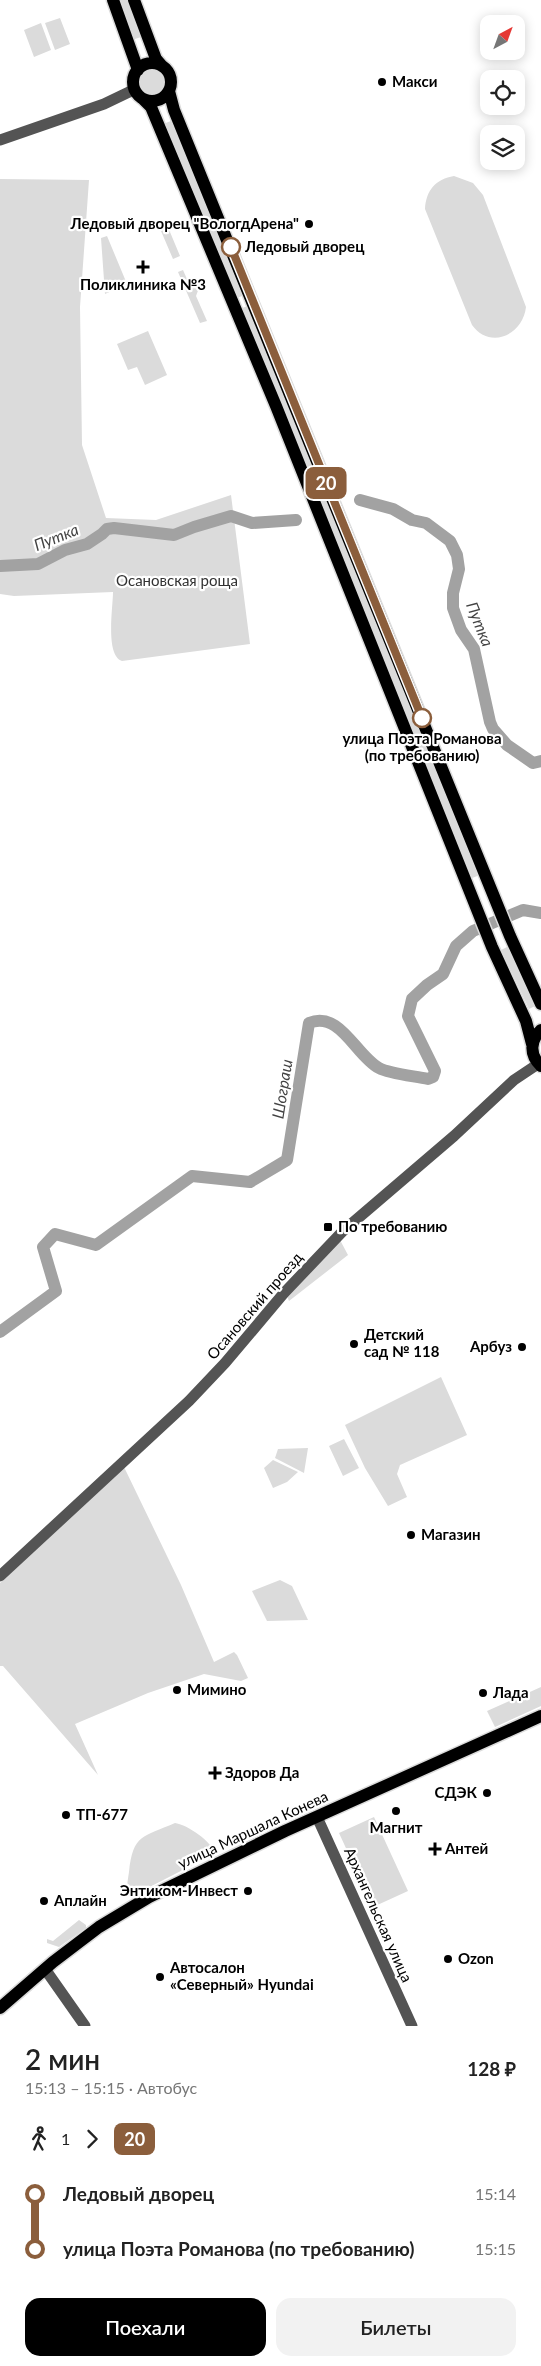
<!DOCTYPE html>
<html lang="ru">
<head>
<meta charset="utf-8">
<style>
	body { margin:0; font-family:Lato,sans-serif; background:#f2f2f2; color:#222; height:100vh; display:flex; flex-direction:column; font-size:19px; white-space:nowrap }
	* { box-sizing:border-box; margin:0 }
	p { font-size:16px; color:#767676 }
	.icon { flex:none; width:28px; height:28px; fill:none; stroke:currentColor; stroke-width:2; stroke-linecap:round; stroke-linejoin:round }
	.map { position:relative; height:2026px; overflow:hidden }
	.sheet { display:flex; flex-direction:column; background:#fff; flex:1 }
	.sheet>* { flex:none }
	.badge { padding:0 10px; border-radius:8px; font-size:18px; line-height:32px }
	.needle { width:32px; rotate:41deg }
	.controls { position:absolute; left:480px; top:15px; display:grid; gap:10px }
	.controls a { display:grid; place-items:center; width:45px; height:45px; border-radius:10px; background:#fff; box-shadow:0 2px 12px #0003; font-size:25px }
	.map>.badge { position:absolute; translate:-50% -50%; box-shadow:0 0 0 2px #fff }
	.legs { display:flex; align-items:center; gap:8px; height:55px; padding:0 25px; font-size:16px }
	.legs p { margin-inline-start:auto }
	.headline { display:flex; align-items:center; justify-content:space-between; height:85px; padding:0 25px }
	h1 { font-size:28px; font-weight:600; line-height:38px }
	.cta { display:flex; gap:10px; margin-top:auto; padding:10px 25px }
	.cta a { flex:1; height:58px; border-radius:15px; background:#000; color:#fff; font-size:20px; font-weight:600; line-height:58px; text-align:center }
	.cta a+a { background:#f2f2f2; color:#222 }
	ul { padding:0 25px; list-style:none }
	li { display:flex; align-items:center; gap:18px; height:55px; font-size:19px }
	li i { display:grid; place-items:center; width:8px; height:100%; margin:0 6px; background:currentColor }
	li i::after { content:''; width:12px; height:12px; margin:-6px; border:4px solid; border-radius:50%; background:#fff }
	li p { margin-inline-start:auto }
	li:first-child i { background:linear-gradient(#0000 50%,currentColor 0) }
	li:last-child i { background:linear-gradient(currentColor 50%,#0000 0) }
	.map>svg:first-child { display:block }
</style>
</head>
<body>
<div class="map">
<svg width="541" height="2026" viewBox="0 0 541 2026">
	<rect width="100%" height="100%" fill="#fff"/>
	<path fill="#dbdbdb" d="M117,0H127L141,37L132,40Z
		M60,18L70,44L55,50L45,23Z
		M41,23L51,50L34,57L24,30Z
		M138 82a14 14 0 1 1 28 0a14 14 0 1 1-28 0Z
		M171,121L244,295L235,299L163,124Z
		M454,176L473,183L483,195L526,307C523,335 490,350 472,325L425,209C426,190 436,179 454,176Z
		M0,179L89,180L80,307L82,445L106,518L156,520L231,495L250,644L122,661C105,655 113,608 113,592L14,596L0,594Z
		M165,221L172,224L170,232L180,256L173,259L158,224Z
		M107,236L127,284L105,294L101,238Z
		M183,270L190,286L194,285L199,288L196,296L207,321L200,323L178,272Z
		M248,306L480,875L472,878L239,309Z
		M148,331L167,375L145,385L137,367L128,370L117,344Z
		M509,946L537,1005L529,1009L501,950Z
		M340,1240L348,1255L289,1301L287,1296Z
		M441,1377L467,1435L400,1465L397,1474L407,1497L388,1506L365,1468L345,1425Z
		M344,1439L359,1468L343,1476L329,1446Z
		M308,1448L304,1473L275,1458L278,1449Z
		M273,1460L298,1472L287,1482L273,1488L264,1468Z
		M124,1467L181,1585L214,1662L234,1652L237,1655L248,1678L241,1681L204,1674L148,1693L75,1724L98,1775L3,1666H0V1583Z
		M280,1580L292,1586L308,1620L267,1621L252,1591Z
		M541,1687V1706L495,1727L487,1711Z
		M374,1817L408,1891L373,1907L339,1833Z
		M175,1823C186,1824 215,1843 214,1854L132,1896L128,1895C126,1888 128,1879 129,1872C133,1834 143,1837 175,1823Z
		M79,1920L86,1925V1928L59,1947L47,1943V1939L53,1941Z"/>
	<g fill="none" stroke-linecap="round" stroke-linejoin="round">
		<path stroke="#a2a2a2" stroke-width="12" d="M360,500L393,509L412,520L426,523L450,541L457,555L459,569L453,593V608L461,630L474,649L490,722L493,729L507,745L533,763L541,761
			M0,566L38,564L65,550L87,544L102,534L107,529L114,528L174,535L194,527L231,516L252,523L296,520
			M0,1332L56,1291L43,1247L55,1234L96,1245L192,1176L250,1182L287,1160L309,1023C340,1010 356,1056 379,1068C390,1074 414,1076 428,1079L433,1077L435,1071L408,1016L412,999L427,985L443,974L456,946L473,931L523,910L541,913"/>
		<g stroke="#dbdbdb" stroke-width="15">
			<path id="major" d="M113,0L138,70
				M134,0L156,59L162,66
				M133 82a19 19 0 1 1 38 0a19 19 0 1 1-38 0Z
				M169,91L174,110L510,936L541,1004
				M143,99L151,107L156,119L276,406L492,947L526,1021L532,1044
				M541,1030C530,1040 529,1055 541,1066
				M0,2008L53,1962L99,1927L149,1897L285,1831L541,1716"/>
		</g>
		<path stroke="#545454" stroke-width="11" d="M0,140L104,104L129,92
			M0,1576L189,1401L225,1363L284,1293L343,1231L454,1136L514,1080L538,1064
			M317,1817L412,2026
			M45,1969L85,2026"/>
		<use href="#major" stroke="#000" stroke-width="12"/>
	</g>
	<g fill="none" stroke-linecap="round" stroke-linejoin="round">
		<g stroke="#fff" stroke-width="11">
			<path id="line-1" d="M231,247L422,718"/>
		</g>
		<use href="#line-1" stroke="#8b5e3c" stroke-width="8"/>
	</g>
	<g fill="#000" stroke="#fff" stroke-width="2">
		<circle cx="382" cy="82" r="5"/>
		<circle cx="309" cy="224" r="5"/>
		<path d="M140.5 259.5h5v5h5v5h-5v5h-5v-5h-5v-5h5z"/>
		<rect x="323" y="1222" width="10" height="10" rx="2.5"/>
		<circle cx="354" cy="1344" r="5"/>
		<circle cx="522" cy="1347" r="5"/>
		<circle cx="411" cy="1535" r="5"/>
		<circle cx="177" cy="1690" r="5"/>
		<circle cx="483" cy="1693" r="5"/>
		<path d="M212.5 1765.5h5v5h5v5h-5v5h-5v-5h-5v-5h5z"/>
		<circle cx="487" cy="1793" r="5"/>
		<circle cx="396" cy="1811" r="5"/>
		<circle cx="66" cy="1815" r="5"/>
		<path d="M432.5 1841.5h5v5h5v5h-5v5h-5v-5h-5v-5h5z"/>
		<circle cx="248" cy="1891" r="5"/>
		<circle cx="44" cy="1901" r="5"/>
		<circle cx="448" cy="1959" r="5"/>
		<circle cx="160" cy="1977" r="5"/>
	</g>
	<g fill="#fff" stroke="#8b5e3c" stroke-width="2.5">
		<circle cx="231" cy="247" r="9"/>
		<circle cx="422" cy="718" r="9"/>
	</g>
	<g text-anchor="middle" stroke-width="4.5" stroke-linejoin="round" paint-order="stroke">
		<g font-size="15" font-weight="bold" fill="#000" stroke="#fff" text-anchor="start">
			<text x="392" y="87">Макси</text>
			<text x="299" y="229" text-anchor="end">Ледовый дворец "ВологдАрена"</text>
			<text x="143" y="290" text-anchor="middle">Поликлиника №3</text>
			<text x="338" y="1232">По требованию</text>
			<text x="364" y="1340">Детский<tspan x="364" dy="17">сад № 118</tspan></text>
			<text x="512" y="1352" text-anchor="end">Арбуз</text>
			<text x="421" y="1540">Магазин</text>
			<text x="187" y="1695">Мимино</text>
			<text x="493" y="1698">Лада</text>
			<text x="225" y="1778">Здоров Да</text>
			<text x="477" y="1798" text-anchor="end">СДЭК</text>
			<text x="76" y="1820">ТП-677</text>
			<text x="396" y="1833" text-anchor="middle">Магнит</text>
			<text x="445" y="1854">Антей</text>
			<text x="238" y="1896" text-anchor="end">Энтиком-Инвест</text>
			<text x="54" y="1906">Аплайн</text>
			<text x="458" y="1964">Ozon</text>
			<text x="170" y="1973">Автосалон<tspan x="170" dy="17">«Северный» Hyundai</tspan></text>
		</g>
		<g font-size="15" font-weight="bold" fill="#000" stroke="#fff" text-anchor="start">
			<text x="245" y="252">Ледовый дворец</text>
			<text x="422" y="744" text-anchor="middle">улица Поэта Романова<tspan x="422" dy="17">(по требованию)</tspan></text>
		</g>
		<g font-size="15" fill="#323232" stroke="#fff">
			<text x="177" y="586">Осановская роща</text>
		</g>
		<g font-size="15" fill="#000" stroke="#fff">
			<text transform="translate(255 1306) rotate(-49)" y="5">Осановский проезд</text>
			<text transform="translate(253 1830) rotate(-25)" y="5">улица Маршала Конева</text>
			<text transform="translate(378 1915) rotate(66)" y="5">Архангельская улица</text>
		</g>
		<g font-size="16" font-style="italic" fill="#434343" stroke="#fff">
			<text transform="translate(56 537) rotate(-22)" y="6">Путка</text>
			<text transform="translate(480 624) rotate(68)" y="6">Путка</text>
			<text transform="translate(282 1089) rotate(-81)" y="6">Шограш</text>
		</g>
	</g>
</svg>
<div class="controls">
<a><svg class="needle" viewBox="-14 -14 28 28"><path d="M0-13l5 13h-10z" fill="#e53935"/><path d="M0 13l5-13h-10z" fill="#767676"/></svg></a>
<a><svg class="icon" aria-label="locate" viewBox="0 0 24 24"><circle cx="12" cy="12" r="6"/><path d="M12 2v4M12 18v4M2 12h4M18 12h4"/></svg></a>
<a><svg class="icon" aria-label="layers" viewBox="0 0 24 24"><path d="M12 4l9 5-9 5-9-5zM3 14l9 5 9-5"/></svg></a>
</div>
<b class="badge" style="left:326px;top:483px;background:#8b5e3c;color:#fff">20</b>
</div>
<section class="sheet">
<div class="headline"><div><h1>2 мин</h1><p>15:13 – 15:15 · Автобус</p></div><b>128 ₽</b></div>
<div class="legs"><svg class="icon" aria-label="walk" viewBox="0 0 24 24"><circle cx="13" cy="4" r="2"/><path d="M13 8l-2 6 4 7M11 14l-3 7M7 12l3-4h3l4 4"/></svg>1<svg class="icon" aria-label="forward" viewBox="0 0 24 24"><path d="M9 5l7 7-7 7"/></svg><b class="badge" style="background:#8b5e3c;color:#fff">20</b></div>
<ul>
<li><i style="color:#8b5e3c"></i><b>Ледовый дворец</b><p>15:14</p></li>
<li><i style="color:#8b5e3c"></i><b>улица Поэта Романова (по требованию)</b><p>15:15</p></li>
</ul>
<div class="cta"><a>Поехали</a><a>Билеты</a></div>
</section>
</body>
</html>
